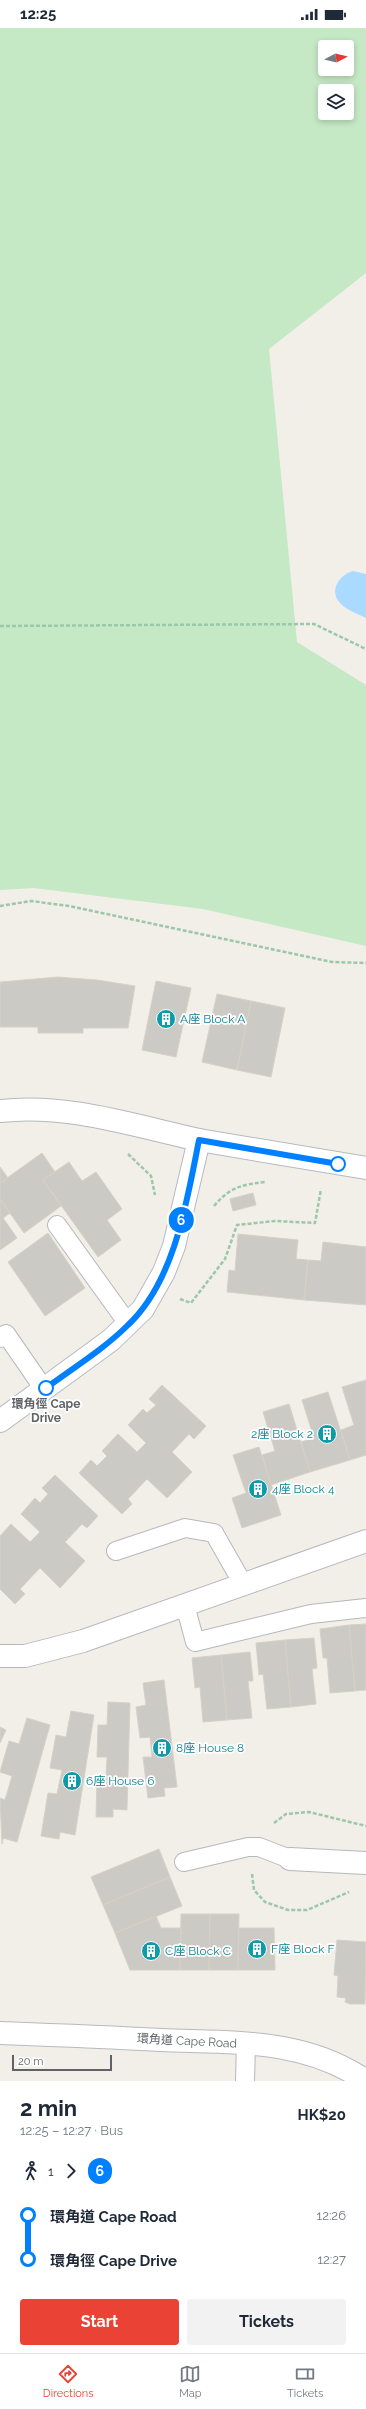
<!DOCTYPE html>
<html lang="en">
<head>
<meta charset="utf-8">
<style>
	body { margin:0; font-family:Raleway,"Noto Sans TC",sans-serif; background:#f2f2f3; color:#1f2937; height:100vh; display:flex; flex-direction:column; font-size:15px; white-space:nowrap }
	* { box-sizing:border-box; margin:0 }
	p { font-size:13px; color:#747a83 }
	.icon { flex:none; width:22px; height:22px; fill:none; stroke:currentColor; stroke-width:2; stroke-linecap:round; stroke-linejoin:round }
	.map { position:relative; height:2053px; overflow:hidden }
	.details { display:flex; flex-direction:column; background:#fff; flex:1 }
	.details>* { flex:none }
	.badge { padding:0 8px; border-radius:13px; font-size:14px; line-height:26px }
	.needle { width:26px; rotate:83deg }
	.tools { position:absolute; left:318px; top:12px; display:grid; gap:8px }
	.tools a { display:grid; place-items:center; width:36px; height:36px; border-radius:4px; background:#fff; box-shadow:0 2px 6px #0003; font-size:20px }
	.scale { position:absolute; left:12px; bottom:10px; width:100px; box-sizing:border-box; padding-left:4px; border:2px solid #5f6368; border-top:0; font-size:11px; line-height:14px; white-space:nowrap; color:#5f6368; -webkit-text-stroke:3px #fff; paint-order:stroke }
	.map>.badge { position:absolute; translate:-50% -50%; box-shadow:0 0 0 2px #fff }
	.legs { display:flex; align-items:center; gap:6px; height:44px; padding:0 20px; font-size:13px }
	.legs p { margin-inline-start:auto }
	.summary { display:flex; align-items:center; justify-content:space-between; height:68px; padding:0 20px }
	h1 { font-size:22px; font-weight:700; line-height:30px }
	.primary-button { display:flex; gap:8px; margin-top:auto; padding:8px 20px }
	.primary-button a { flex:1; height:46px; border-radius:4px; background:#ea4335; color:#fff; font-size:16px; font-weight:700; line-height:46px; text-align:center }
	.primary-button a+a { background:#f2f2f3; color:#1f2937 }
	ul { padding:0 20px; list-style:none }
	li { display:flex; align-items:center; gap:14px; height:44px; font-size:15px }
	li i { display:grid; place-items:center; width:6px; height:100%; margin:0 5px; background:currentColor }
	li i::after { content:''; width:10px; height:10px; margin:-5px; border:3px solid; border-radius:50%; background:#fff }
	li p { margin-inline-start:auto }
	li:first-child i { background:linear-gradient(#0000 50%,currentColor 0) }
	li:last-child i { background:linear-gradient(currentColor 50%,#0000 0) }
	.status { display:flex; justify-content:space-between; align-items:center; height:28px; padding:0 20px; background:#fff; direction:ltr }
	.status svg { height:11px; fill:currentColor }
	.menu { display:flex; justify-content:space-around; align-items:center; height:56px; border-top:1px solid #e0e1e3; background:#fff; font-size:11px; color:#747a83 }
	.menu a { display:grid; justify-items:center; gap:2px }
	.menu .selected { color:#ea4335 }
	.map>svg:first-child { display:block }
</style>
</head>
<body>
<div class="status"><b>12:25</b><svg viewBox="0 0 49 12"><path d="M0 12V9h3v3zM5 12V6h3v6zM10 12V3h3v9zM15 12V0h3v12zM26 1h20v11H26zM47 4h2v5h-2z"/></svg></div>
<div class="map">
<svg width="366" height="2053" viewBox="0 0 366 2053">
	<rect width="100%" height="100%" fill="#f1efe8"/>
	<path fill="#c5e8c5" fill-rule="evenodd" d="M0,0H366V245L269,321L297,614L366,657V918L203,881L34,860L0,862ZM325,19H347V41H325ZM325,63H347V85H325Z"/>
	<path fill="#aadaff" d="M353,543L366,546V590C358,586 347,582 341,576C328,563 339,547 353,543Z"/>
	<path fill="#cccac5" stroke="#d6d1c6" d="M58,949L97,952L135,958L128,1000H83V1005H38V999H0V954Z
		M156,953L191,960L176,1029L142,1022Z
		M217,966L251,973L237,1042L202,1034Z
		M251,973L285,980L271,1049L237,1042Z
		M42,1125L55,1144L43,1152L61,1178L24,1205L0,1171V1155Z
		M69,1134L82,1153L96,1144L122,1181L107,1192L121,1212L98,1229L43,1152Z
		M0,1139L8,1150L0,1155Z
		M253,1165L256,1177L233,1183L230,1171Z
		M0,1171L10,1185L3,1190L17,1210L0,1222Z
		M48,1205L85,1260L45,1288L8,1234Z
		M238,1206L298,1212L296,1231L308,1232L304,1272L227,1264L229,1242L235,1243Z
		M323,1214L366,1219V1277L304,1272L308,1232L321,1233Z
		M366,1352V1427L350,1432L341,1402L354,1397L342,1359Z
		M162,1357L206,1398L194,1411L189,1406L172,1424L192,1444L167,1470L147,1451L128,1471L132,1476L122,1486L79,1445L91,1432L97,1438L107,1428L102,1423L118,1406L137,1424L146,1415L128,1397L143,1381L147,1385L156,1377L149,1371Z
		M328,1364L350,1432L310,1444L301,1414L314,1410L302,1372Z
		M289,1376L310,1444L271,1457L262,1427L275,1423L263,1384Z
		M259,1419L281,1487L242,1500L232,1470L246,1465L233,1427Z
		M55,1447L98,1488L87,1500L82,1496L65,1514L85,1533L60,1560L40,1540L20,1561L25,1566L15,1576L0,1561V1508L11,1496L30,1514L40,1504L21,1486L35,1470L40,1475L48,1466L42,1460Z
		M366,1596V1662L355,1663L349,1597Z
		M349,1597L355,1663L330,1665L327,1630H323L320,1601Z
		M314,1610L317,1640L312,1641L316,1676L291,1679L285,1612Z
		M285,1612L291,1679L267,1681L263,1646L259,1647L256,1615Z
		M250,1624L253,1653H248L252,1690L227,1692L221,1627Z
		M221,1627L227,1692L203,1694L200,1659L195,1660L192,1630Z
		M164,1652L177,1759L164,1760L165,1768L148,1770L143,1729H152L150,1709L140,1710L136,1679L146,1677L143,1655Z
		M108,1674L130,1675L127,1782L113,1781V1789H96L97,1748H106L107,1729H97L98,1697H107Z
		M71,1683L94,1687L75,1807L60,1804L59,1811L41,1808L48,1765L57,1766L62,1742L50,1740L56,1707L66,1709Z
		M27,1690L50,1697L17,1814L3,1810L2,1816L0,1770L5,1772L12,1748L0,1744L9,1713L19,1716Z
		M0,1699L6,1702L0,1715Z
		M159,1821L170,1849L103,1877L91,1849Z
		M170,1849L182,1878L115,1905L103,1877Z
		M181,1886H210L209,1942H180Z
		M210,1886H239L238,1942H209Z
		M156,1888L161,1900H181L180,1942H130L115,1905Z
		M239,1900H274L275,1942H238Z
		M337,1912L366,1914L365,1976H350L345,1974L346,1970L337,1969L338,1948L334,1947Z"/>
	<g fill="none" stroke-linecap="round" stroke-linejoin="round">
		<g stroke="#b5b8bc" stroke-width="20">
			<path id="lane" d="M57,1197L129,1297
				M0,1310L6,1306L44,1361
				M116,1523L185,1500L214,1505L243,1556
				M185,1577L195,1614L311,1586L366,1580
				M184,1834L248,1819H259L290,1831
				M245,2053L246,2016"/>
		</g>
		<g stroke="#b5b8bc" stroke-width="24">
			<path id="street" d="M0,1083C66,1075 135,1098 199,1112
				M0,1628H25L83,1613L366,1513
				M290,1831L366,1835"/>
		</g>
		<g stroke="#b6babf" stroke-width="24">
			<path id="secondary" d="M0,1393L111,1312L143,1281L164,1244L174,1218L199,1112L366,1140
				M0,2005C54,2007 107,2009 161,2012C233,2015 304,2010 366,2053"/>
		</g>
		<path stroke="#9cc7a9" stroke-width="2.5" stroke-dasharray="4 2" stroke-linecap="butt" d="M0,598L314,596L366,621
			M0,878L31,873L69,878L332,934L366,935
			M128,1126L151,1148L155,1167
			M214,1178C230,1159 241,1157 265,1154
			M180,1271L191,1275L225,1231L237,1197L275,1193L315,1195L321,1161
			M274,1795L286,1786L309,1784L366,1798
			M252,1846L254,1862L265,1874L288,1882H307L349,1864"/>
		<use href="#lane" stroke="#fff" stroke-width="18"/>
		<use href="#street" stroke="#fff" stroke-width="22"/>
		<use href="#secondary" stroke="#fff" stroke-width="22"/>
	</g>
	<g fill="none" stroke-linecap="round" stroke-linejoin="round">
		<g stroke="#fff" stroke-width="9">
			<path id="line-1" d="M46,1360C73,1340 104,1321 128,1297C175,1253 187,1172 199,1112L338,1136"/>
		</g>
		<use href="#line-1" stroke="#0080ff" stroke-width="6"/>
	</g>
	<defs>
		<g id="building-disc" transform="scale(1)"><circle r="9.5" fill="#0f9aa8" stroke="#fff"/><path d="M-4-6H4V6H1V3H-1V6H-4ZM-2.5-4.3h1.7v1.8h-1.7ZM.8-4.3h1.7v1.8H.8ZM-2.5-1h1.7V.8h-1.7ZM.8-1h1.7V.8H.8Z" fill="#fff"/></g>
	</defs>
	<g fill-rule="evenodd">
		<use href="#building-disc" x="166" y="991"/>
		<use href="#building-disc" x="327" y="1406"/>
		<use href="#building-disc" x="258" y="1461"/>
		<use href="#building-disc" x="162" y="1720"/>
		<use href="#building-disc" x="72" y="1753"/>
		<use href="#building-disc" x="257" y="1921"/>
		<use href="#building-disc" x="151" y="1923"/>
	</g>
	<g fill="#fff" stroke="#0080ff" stroke-width="2">
		<circle cx="338" cy="1136" r="7"/>
		<circle cx="46" cy="1360" r="7"/>
	</g>
	<g text-anchor="middle" stroke-width="3.5" stroke-linejoin="round" paint-order="stroke">
		<g font-size="12" fill="#0d838f" stroke="#fff" text-anchor="start">
			<text x="180" y="995">A座 Block A</text>
			<text x="313" y="1410" text-anchor="end">2座 Block 2</text>
			<text x="272" y="1465">4座 Block 4</text>
			<text x="176" y="1724">8座 House 8</text>
			<text x="86" y="1757">6座 House 6</text>
			<text x="271" y="1925">F座 Block F</text>
			<text x="165" y="1927">C座 Block C</text>
		</g>
		<g font-size="12" font-weight="bold" fill="#5f6368" stroke="#fff">
			<text x="46" y="1380">環角徑 Cape<tspan x="46" dy="14">Drive</tspan></text>
		</g>
		<g font-size="12" fill="#5f6368" stroke="#fff">
			<text transform="translate(187 2013) rotate(3)" y="4">環角道 Cape Road</text>
		</g>
	</g>
</svg>
<div class="tools">
<a><svg class="needle" viewBox="-14 -14 28 28"><path d="M0-13l5 13h-10z" fill="#e53935"/><path d="M0 13l5-13h-10z" fill="#747a83"/></svg></a>
<a><svg class="icon" aria-label="layers" viewBox="0 0 24 24"><path d="M12 4l9 5-9 5-9-5zM3 14l9 5 9-5"/></svg></a>
</div>
<div class="scale">20 m</div>
<b class="badge" style="left:181px;top:1192px;background:#0080ff;color:#fff">6</b>
</div>
<section class="details">
<div class="summary"><div><h1>2 min</h1><p>12:25 – 12:27 · Bus</p></div><b>HK$20</b></div>
<div class="legs"><svg class="icon" aria-label="walk" viewBox="0 0 24 24"><circle cx="13" cy="4" r="2"/><path d="M13 8l-2 6 4 7M11 14l-3 7M7 12l3-4h3l4 4"/></svg>1<svg class="icon" aria-label="forward" viewBox="0 0 24 24"><path d="M9 5l7 7-7 7"/></svg><b class="badge" style="background:#0080ff;color:#fff">6</b></div>
<ul>
<li><i style="color:#0080ff"></i><b>環角道 Cape Road</b><p>12:26</p></li>
<li><i style="color:#0080ff"></i><b>環角徑 Cape Drive</b><p>12:27</p></li>
</ul>
<div class="primary-button"><a>Start</a><a>Tickets</a></div>
</section>
<nav class="menu">
<a class="selected"><svg class="icon" aria-label="directions" viewBox="0 0 24 24"><path d="M12 3l9 9-9 9-9-9zM9 14v-3h6M13 9l2 2-2 2"/></svg>Directions</a>
<a><svg class="icon" aria-label="map" viewBox="0 0 24 24"><path d="M3 6l6-2 6 2 6-2v14l-6 2-6-2-6 2zM9 4v14M15 6v14"/></svg>Map</a>
<a><svg class="icon" aria-label="tickets" viewBox="0 0 24 24"><path d="M3 7h18v10H3zM15 7v10"/></svg>Tickets</a>
</nav>
</body>
</html>
